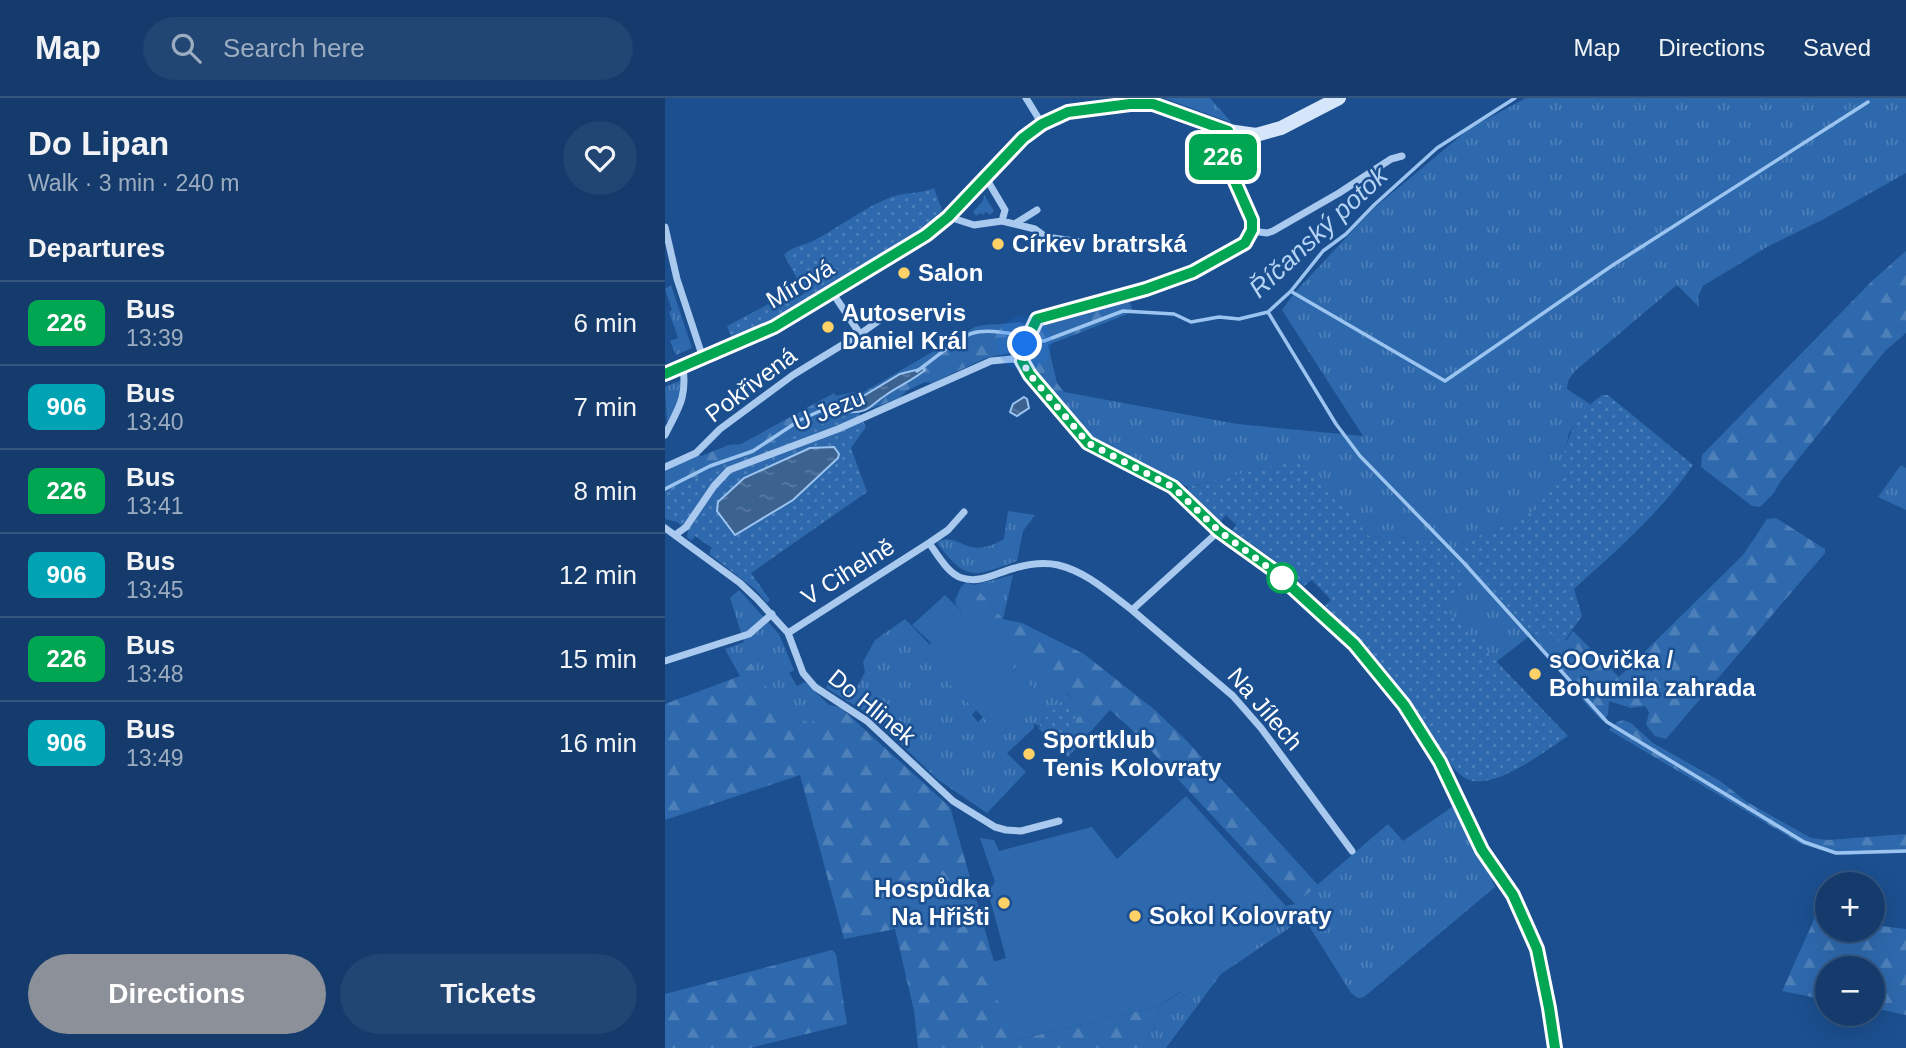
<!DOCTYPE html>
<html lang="en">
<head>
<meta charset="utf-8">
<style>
	body { margin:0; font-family:Arial,sans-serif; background:#214673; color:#f1f3f6; height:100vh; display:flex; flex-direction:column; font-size:26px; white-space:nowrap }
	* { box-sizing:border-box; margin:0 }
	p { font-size:23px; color:#9dadc1 }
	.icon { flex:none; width:38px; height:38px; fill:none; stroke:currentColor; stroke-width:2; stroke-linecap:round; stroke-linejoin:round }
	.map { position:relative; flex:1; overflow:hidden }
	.drawer { display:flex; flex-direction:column; background:#143b6b; width:665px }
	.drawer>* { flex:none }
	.badge { padding:0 14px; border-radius:10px; font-size:24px; line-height:46px }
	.controls { position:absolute; left:1150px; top:774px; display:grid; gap:14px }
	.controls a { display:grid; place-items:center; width:70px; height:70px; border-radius:50%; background:#143b6b; box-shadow:0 7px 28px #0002,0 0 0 2px #33557e; font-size:35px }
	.you { position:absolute; width:35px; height:35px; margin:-18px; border:5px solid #fff; border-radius:50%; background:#1a73e8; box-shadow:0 0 0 10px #1a73e833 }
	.map>.badge { position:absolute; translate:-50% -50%; box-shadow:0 0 0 4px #fff }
	h2 { padding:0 28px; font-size:26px; line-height:63px }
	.round { display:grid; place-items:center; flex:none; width:74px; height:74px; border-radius:37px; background:#214673 }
	.overview { display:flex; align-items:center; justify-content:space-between; height:119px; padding:0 28px }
	h1 { font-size:33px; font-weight:800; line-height:52px }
	.action { display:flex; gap:14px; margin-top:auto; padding:14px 28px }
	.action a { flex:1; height:80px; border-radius:42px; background:#8c9099; color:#fff; font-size:28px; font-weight:800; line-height:80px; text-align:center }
	.action a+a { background:#214673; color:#f1f3f6 }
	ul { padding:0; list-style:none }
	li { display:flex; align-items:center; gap:21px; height:84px; padding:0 28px; border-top:2px solid #33557e }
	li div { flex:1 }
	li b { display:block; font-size:26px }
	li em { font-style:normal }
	li .badge { min-width:77px; font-weight:700; text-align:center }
	header { display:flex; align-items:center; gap:42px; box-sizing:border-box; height:98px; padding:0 35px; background:#143b6b; border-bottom:2px solid #33557e }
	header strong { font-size:33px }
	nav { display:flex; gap:38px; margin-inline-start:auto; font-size:24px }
	.search { width:490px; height:63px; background:#214673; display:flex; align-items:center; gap:18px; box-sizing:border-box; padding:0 24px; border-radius:38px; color:#9dadc1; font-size:26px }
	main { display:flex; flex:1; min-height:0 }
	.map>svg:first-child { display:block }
</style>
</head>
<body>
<header>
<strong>Map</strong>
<div class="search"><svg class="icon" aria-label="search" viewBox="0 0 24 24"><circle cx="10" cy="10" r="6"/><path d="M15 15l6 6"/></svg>Search here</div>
<nav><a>Map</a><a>Directions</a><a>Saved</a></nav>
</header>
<main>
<section class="drawer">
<div class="overview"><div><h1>Do Lipan</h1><p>Walk · 3 min · 240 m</p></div><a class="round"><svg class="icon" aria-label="heart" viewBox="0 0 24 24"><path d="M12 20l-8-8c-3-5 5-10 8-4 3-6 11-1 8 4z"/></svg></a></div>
<h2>Departures</h2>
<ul>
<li><span class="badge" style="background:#00a651;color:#fff">226</span><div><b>Bus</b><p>13:39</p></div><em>6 min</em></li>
<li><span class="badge" style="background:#00a3b4;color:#fff">906</span><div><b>Bus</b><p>13:40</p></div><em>7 min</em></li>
<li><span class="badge" style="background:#00a651;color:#fff">226</span><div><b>Bus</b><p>13:41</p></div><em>8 min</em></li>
<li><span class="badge" style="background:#00a3b4;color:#fff">906</span><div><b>Bus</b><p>13:45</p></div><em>12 min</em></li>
<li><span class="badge" style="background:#00a651;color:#fff">226</span><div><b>Bus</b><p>13:48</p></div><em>15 min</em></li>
<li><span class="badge" style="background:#00a3b4;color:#fff">906</span><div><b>Bus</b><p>13:49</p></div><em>16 min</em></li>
</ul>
<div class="action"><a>Directions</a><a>Tickets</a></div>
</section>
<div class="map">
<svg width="1241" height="950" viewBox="0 0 1241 950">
	<defs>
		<pattern id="grass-tufts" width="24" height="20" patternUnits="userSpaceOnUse" patternTransform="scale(1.75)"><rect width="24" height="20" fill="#2e69ad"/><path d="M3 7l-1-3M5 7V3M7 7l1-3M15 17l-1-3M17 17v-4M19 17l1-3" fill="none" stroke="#4d80b9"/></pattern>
		<pattern id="forest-firs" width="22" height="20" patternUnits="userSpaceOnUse" patternTransform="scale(1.75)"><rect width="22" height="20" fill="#2e69ad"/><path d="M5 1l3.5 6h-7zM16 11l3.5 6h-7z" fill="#4d80b9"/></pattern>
		<pattern id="park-dots" width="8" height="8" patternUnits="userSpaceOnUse" patternTransform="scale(1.75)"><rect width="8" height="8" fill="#2e69ad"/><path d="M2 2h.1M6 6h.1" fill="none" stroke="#4d80b9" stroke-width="1.8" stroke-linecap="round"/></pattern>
		<pattern id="water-ripples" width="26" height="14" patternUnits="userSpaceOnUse" patternTransform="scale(1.75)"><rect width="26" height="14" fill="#3c6290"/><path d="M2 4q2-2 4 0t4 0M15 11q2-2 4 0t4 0" fill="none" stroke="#597aa1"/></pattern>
	</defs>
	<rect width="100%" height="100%" fill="#1b4f8f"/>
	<path fill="url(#grass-tufts)" d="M499,0H545L567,25Z
		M861,0H1241V75L1159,121L1102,149L1038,188L1033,199L1034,209L1012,187L910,273L903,283L902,291L925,306L904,335L893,388L876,410L790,449L867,536L831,564L778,508L804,484L785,461L773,441L704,438L638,361L523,389L445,353L426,339L389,297L399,294L572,326L698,338L617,212L630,194L709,110L805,30Z
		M319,97L329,113L325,117L321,114L318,117L315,115L311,118L308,114L318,103Z
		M6,187L27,250L11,257L5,243L13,240L4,214L7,212L0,191Z
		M16,282L15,301L2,325L0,289Z
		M1236,367L1241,370V412L1213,399Z
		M343,413L370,417L358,433L352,463C310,478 302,485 273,446V443C284,439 290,443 300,447C314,453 327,448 339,441Z
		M348,477L338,521L309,487Z
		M74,492L114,536L129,572L124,575L132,588L140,584L164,607L145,626L113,606L86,565L75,578L60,551L79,544L65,500Z
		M290,502L309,513L419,611L405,639L419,641L403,659L391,647L403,634L400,601L373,628L369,625V630L342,655L361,674L322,715L272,681L207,618L161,590L163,585L190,593L200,574L198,564L210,542L240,521L265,547L256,557L311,612L307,617L313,624L318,619L335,636L374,596L295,517L297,514L291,507Z
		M794,704L830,789L699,899L693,900L686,895L639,820L556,876L501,950H478L493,922L494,908L516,894L520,899L621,808L630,806L723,726L738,743Z"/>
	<path fill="url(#forest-firs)" d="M1241,153V235L1220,253L1115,384L1109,395L1095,409L1087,408L1036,369L1037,357L1208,182Z
		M464,201L468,214L383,247L392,285L399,294L389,297C361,264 358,266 376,226Z
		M354,224L362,227L352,249L345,255L321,260L267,285L260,284L241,293L235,300L194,315L137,327L108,348L55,368L0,396V369L31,355L36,358L64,347L76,346L169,295L171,298L189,294L192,298L310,229C325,225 339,227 354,224Z
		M1111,420L1160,451V455L1001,641L990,638L981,627L984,614L980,608L966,610L944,603L943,617L937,623L920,605L867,536H890L901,543L908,533L954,579L1078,457L1102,421Z
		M301,484L309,487L338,521L357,525L419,556L490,612L522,643L653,787L630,806L463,628L445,612L419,641L405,639L418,611L402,595L393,596L309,513L290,502L296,489Z
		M86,565L113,606L145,626L164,607L175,609L285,709L329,864L324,865L351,942L494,908L493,922L478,950H253L249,913L230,831L179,841L135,677L0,722V606L75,578Z
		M958,622L966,625L988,645L1055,683L1082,704L1146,740L1163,742L1241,736V755L1173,757L1136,746L944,632L952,624Z
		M1152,815L1162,817V831H1208V827L1241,831V917L1208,910V870H1162V902L1117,893Z
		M167,852L171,856L182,926L85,950H0V896Z"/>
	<path fill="url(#park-dots)" fill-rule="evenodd" d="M269,90L277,112L257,133L145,201L67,241L62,228L130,192L135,198L140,195L119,157C127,148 138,148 148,143C175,129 198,110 226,99C240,94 255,96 269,90Z
		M937,297H943L1028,367C996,414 951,453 909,491L917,518L896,548L890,536H867L789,449L876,410L874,405L879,392L893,387C901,349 903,321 937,297Z
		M194,315L201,329L186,350L202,394L86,475L105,502L102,505L91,492L44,456L47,450L30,438L26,443L22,439L23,433L12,424L0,421V396L55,368L108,348L137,327ZM123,359L173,360L128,402L70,436L52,413L79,380Z
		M639,360L704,438L773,441L785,461L805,485L778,508L903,638C880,653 836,688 808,683C790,679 781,659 772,645C738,595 704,550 660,508L666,502L647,482L639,488L615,466L567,432L571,427L561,417L554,425L523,397V389Z
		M400,600L413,614L403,634L391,647L374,631L375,626Z"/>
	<path fill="#2e69ad" d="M280,497L297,514L295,517L375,597L335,636L255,557L266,545L247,527Z
		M521,698L621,808L521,899L515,894L494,908L351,942L330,897L324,865L341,860C335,837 328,812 323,794L330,784L315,740L329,742L334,753L427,729L452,761Z"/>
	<path fill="url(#water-ripples)" stroke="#9cc4f0" stroke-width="2" d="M259,270L260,272C248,282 234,288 221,297C205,307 204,316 181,314L179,306L190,303L235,276Z
		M359,299L362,301L364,310L352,318L345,314L348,306Z
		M169,349L174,356L173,360L128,402L70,437L52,413L53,404L79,380L145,350Z"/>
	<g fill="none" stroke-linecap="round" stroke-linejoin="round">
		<path stroke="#9cc4f0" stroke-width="3.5" d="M627,194L780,283L948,167L1203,4
			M603,214L671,326L695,358L799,465L942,624L1139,744L1171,755L1241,753
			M365,240L379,243L458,213L509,216L526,224L554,219L574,221L603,214L626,193L658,153L681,136L709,107L772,50L850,0
			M252,273C267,263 293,239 308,235C321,231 344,235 358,238
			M0,391L45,368L88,353L135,322L155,313L184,310"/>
		<path stroke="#a9c9ee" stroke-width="7" d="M361,0L377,26
			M321,80L340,112L337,123
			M284,119L309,127L337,123L370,131L381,139L416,144
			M351,125L372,112
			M0,129L12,181L38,260
			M587,133L602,135L608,133L674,95L726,61L737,58
			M167,194L195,236L219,219
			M0,337C14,309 22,300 18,269
			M0,369L31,355L55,331L128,277L195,236
			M0,430L75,485L92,501L123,535L138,575L150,589L202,623L288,703L330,729L341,732L356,733L394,723
			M10,437L21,429L49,388L64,372L173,331L326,263L347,261L357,263
			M264,445L283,432L299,414
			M467,512L568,598L596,630L687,753
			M123,535L264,445C273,457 283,476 297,480C316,486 333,474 350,470C364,466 379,464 393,467C422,474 444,495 467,512L554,433
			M0,563L84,536L107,516"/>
		<path stroke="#d6e6fa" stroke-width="14" d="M563,33L557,54L587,122V133L580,145L528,174L481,191L372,221L360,246L357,263L364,277L423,345L508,389L554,433L607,471L689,546L739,607L775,664L817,752L848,798L872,851L884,910L890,950
			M0,276L109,229L261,137L283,119L358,40L377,26L403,14L465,6H488L563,33L591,37L616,30L674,0"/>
	</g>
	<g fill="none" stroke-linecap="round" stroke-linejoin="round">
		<g stroke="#fff" stroke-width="16">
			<path id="line" d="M0,276L109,229L261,137L283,119L358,40L377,26L403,14L465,6H488L563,33L557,54L587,122V132L580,145L528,174L481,191L372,221L360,246L357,263L365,277L423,345L508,389L554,433L607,471L689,546L739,607L775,664L817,752L848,797L872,851L884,910L890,950"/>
		</g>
		<use href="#line" stroke="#00a651" stroke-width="10"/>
		<path stroke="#fff" stroke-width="7" stroke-dasharray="0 12.6" d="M360,246L357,263L365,277L423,345L508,389L554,433L620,482L617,480"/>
	</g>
	<g fill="#ffd166" stroke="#1b4f8f" stroke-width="2.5">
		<circle cx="333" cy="146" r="7"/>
		<circle cx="239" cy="175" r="7"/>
		<circle cx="163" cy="229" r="7"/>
		<circle cx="870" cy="576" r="7"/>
		<circle cx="364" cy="656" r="7"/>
		<circle cx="339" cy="805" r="7"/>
		<circle cx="470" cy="818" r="7"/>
	</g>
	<circle fill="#fff" stroke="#00a651" stroke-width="3.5" cx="617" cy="480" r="14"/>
	<g text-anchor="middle" stroke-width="5" stroke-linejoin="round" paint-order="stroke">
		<g font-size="24" font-weight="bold" fill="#fff" stroke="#1b4f8f" text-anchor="start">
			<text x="347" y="154">Církev bratrská</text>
			<text x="253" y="183">Salon</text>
			<text x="177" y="223">Autoservis<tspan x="177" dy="28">Daniel Král</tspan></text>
			<text x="884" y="570">sOOvička /<tspan x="884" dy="28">Bohumila zahrada</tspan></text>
			<text x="378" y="650">Sportklub<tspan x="378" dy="28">Tenis Kolovraty</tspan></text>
			<text x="325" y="799" text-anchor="end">Hospůdka<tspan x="325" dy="28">Na Hřišti</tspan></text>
			<text x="484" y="826">Sokol Kolovraty</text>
		</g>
		<g font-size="24" fill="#fff" stroke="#1b4f8f">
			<text transform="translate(135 186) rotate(-30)" y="8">Mírová</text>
			<text transform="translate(86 287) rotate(-37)" y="8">Pokřivená</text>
			<text transform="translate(164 312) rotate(-22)" y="8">U Jezu</text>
			<text transform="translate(183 474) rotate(-32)" y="8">V Cihelně</text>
			<text transform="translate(207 609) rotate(39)" y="8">Do Hlinek</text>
			<text transform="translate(600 611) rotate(49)" y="8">Na Jílech</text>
		</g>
		<g font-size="26" font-style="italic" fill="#b5d3f5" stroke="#1b4f8f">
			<text transform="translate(653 134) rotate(-43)" y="9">Říčanský potok</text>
		</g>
	</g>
</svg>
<div class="controls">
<a>+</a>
<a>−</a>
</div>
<div class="you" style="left:360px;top:246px"></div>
<b class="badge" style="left:558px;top:59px;background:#00a651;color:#fff">226</b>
</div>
</main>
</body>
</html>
